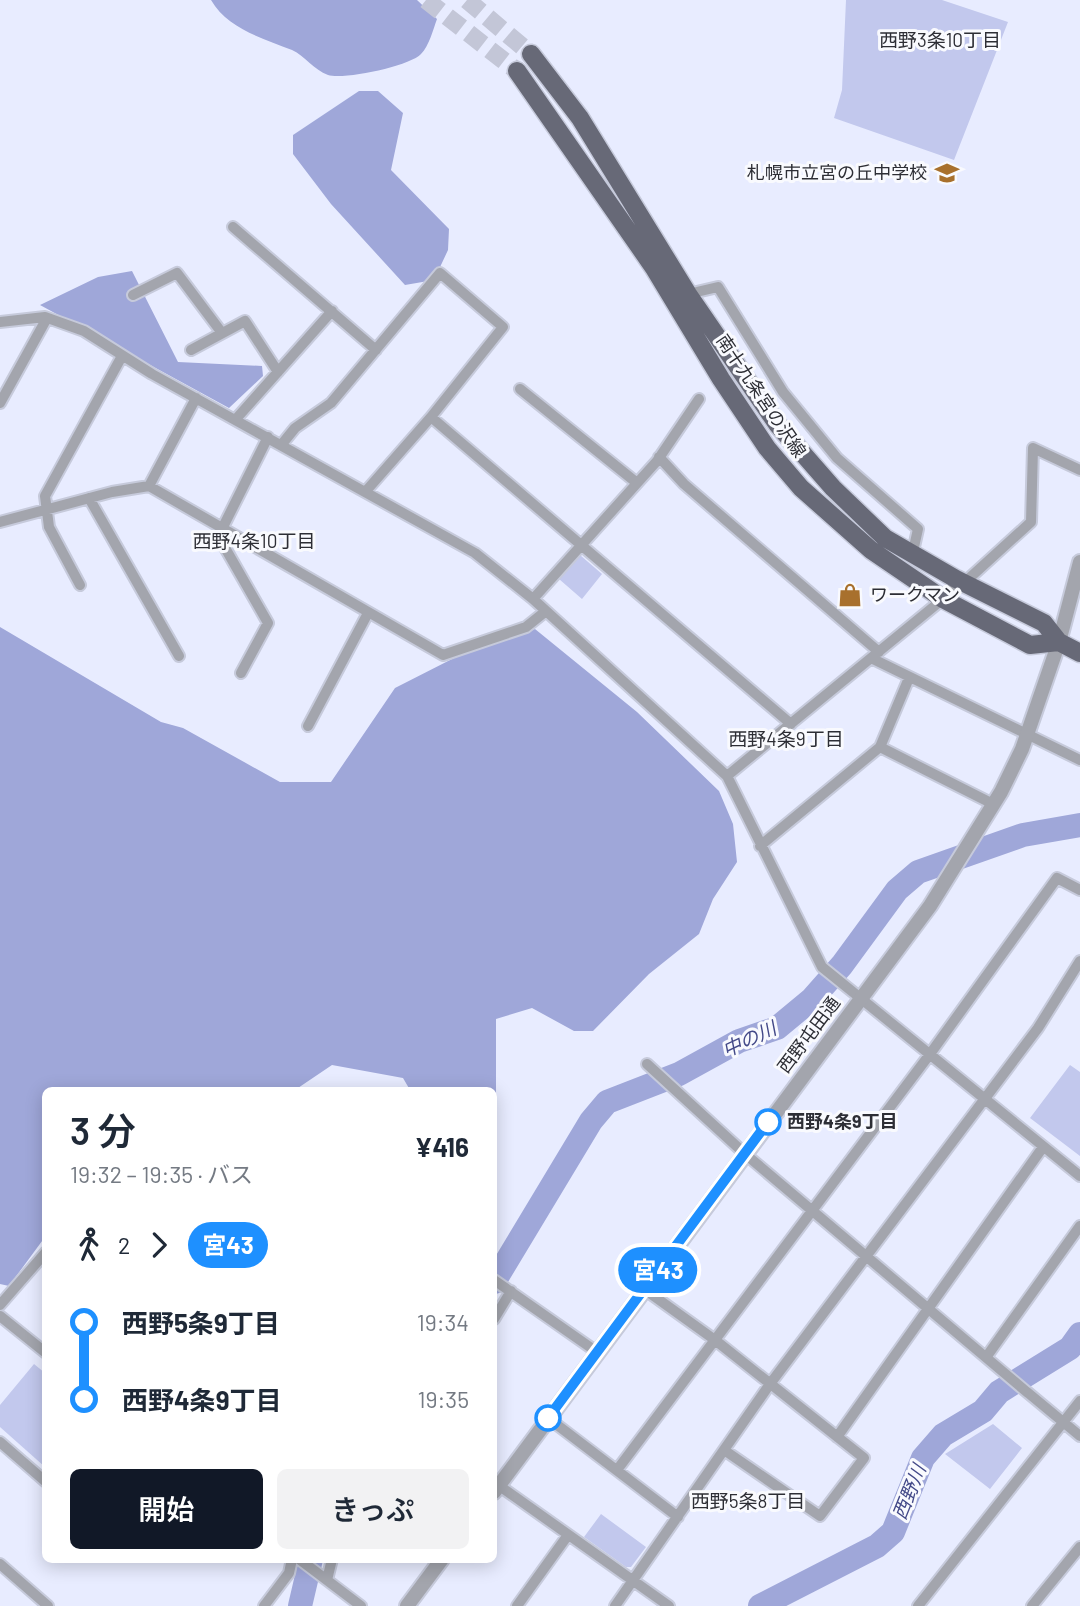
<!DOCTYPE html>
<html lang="ja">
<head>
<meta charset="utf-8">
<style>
	body { margin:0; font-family:Barlow,"Noto Sans JP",sans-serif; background:#f2f2f3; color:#1f2937; height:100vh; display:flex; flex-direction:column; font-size:26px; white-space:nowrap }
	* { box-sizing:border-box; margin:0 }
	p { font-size:23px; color:#747a83 }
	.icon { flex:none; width:38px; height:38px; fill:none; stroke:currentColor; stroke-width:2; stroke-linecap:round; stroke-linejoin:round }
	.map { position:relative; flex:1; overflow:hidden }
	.sheet { position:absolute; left:42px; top:1087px; width:455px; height:476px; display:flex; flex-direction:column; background:#fff; border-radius:10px; box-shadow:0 4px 18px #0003 }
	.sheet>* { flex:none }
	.badge { padding:0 14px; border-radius:23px; font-size:24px; line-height:46px }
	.map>.badge { position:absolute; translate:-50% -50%; box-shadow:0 0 0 4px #fff }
	.legs { display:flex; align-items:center; gap:10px; height:77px; padding:0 28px; font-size:23px }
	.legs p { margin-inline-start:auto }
	.overview { display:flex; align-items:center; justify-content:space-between; height:119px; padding:0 28px }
	h1 { font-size:38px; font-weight:600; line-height:52px }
	.cta { display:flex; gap:14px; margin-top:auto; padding:14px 28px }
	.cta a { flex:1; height:80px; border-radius:10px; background:#111827; color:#fff; font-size:28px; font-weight:600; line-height:80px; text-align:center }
	.cta a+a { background:#f2f2f3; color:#1f2937 }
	ul { padding:0 28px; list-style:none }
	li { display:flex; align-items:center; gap:24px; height:77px; font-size:26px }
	li i { display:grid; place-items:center; width:10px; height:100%; margin:0 9px; background:currentColor }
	li i::after { content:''; width:18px; height:18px; margin:-9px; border:5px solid; border-radius:50%; background:#fff }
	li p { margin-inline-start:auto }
	li:first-child i { background:linear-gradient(#0000 50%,currentColor 0) }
	li:last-child i { background:linear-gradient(currentColor 50%,#0000 0) }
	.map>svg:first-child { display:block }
</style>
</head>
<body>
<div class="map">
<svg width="1080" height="1606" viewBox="0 0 1080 1606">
	<rect width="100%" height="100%" fill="#e8ecff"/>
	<path fill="#c2c8ed" d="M846,0H942L1008,22L954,160L834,118L842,90Z
		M580,555L602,574L582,599L559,579Z
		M1070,1065L1080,1072V1156L1030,1118Z
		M34,1364L45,1373V1467L0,1427V1405Z
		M993,1424L1022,1448L990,1489L945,1454Z
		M601,1514L646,1547L631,1567H626L584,1537Z"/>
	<path fill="#9fa7d9" d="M211,0H417L437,19C433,30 429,46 421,54C410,66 344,80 328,75C314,70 305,56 292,50C262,38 228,29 211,0Z
		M359,91H378L403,113L391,170L449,229L448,250L434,280L405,285L331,204L293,154V135Z
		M132,271L178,362L262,366L263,376L229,408L40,305L98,277Z
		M0,627L161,722L183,728L280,782H331L395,688L454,658L535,629L637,712L719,791L733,824L737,862L713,899L699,934L649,974L593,1031H574L532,1008L496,1019V1093L494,1097V1090H410L403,1078L332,1065L295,1090H46L45,1237L9,1286L0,1284Z"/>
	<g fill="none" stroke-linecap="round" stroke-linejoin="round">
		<path stroke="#9fa7d9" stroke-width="24" d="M494,1282L591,1121L607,1102L679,1074L739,1041L777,1028L812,999L842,965L897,890L918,872L1023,835L1080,825
			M300,1606L311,1559
			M760,1606L877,1546L893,1532L923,1458L943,1435L983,1411L999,1392L1070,1348L1080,1334"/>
		<path stroke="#c3c6d7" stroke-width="18" stroke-dasharray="18 9" stroke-linecap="butt" d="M426,0L517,71
			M467,0L531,54"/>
		<g stroke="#c6cadb" stroke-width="14">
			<path id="minor" d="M233,227L376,350
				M688,294L718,287L783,392L837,458L918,529L912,556
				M133,295L177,273L222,333
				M0,322L45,317L84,331L152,374L475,553L533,599L727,776L822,967L1080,1176
				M191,350L245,321L278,372
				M520,389L637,483
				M0,403L47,318
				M431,417L791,724
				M236,419L332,311
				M282,444L295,428L331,403L440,273L503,327L431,417L366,491
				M659,457L684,484L879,652
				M149,486L196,398
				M89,498L179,656
				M0,522L112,492L149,486L443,655L526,627L546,611
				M964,583L1031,522L1033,448L1080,470
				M80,585L49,527L45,496L122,356
				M533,599L657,461L699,399
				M871,658L1080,760
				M241,673L268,623L224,546L222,529L268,437
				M308,726L368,613
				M880,747L993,804
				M727,776L943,599L958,581
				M760,846L880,747L909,678
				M647,1064L744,1153L1028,1393
				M494,1280L597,1352
				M644,1289L715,1340L864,1458L820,1516L724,1450
				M0,1305L46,1252
				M0,1316L46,1353
				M494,1319L511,1291
				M987,1356L1080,1226
				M1027,1392L1080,1436
				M548,1418L678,1517
				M837,1437L1043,1147
				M0,1442L46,1482
				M617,1470L930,1054L1057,878L1080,890
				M494,1482L669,1606
				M299,1559L361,1606
				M0,1564L48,1606
				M327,1580L332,1559
				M264,1606L289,1573L292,1559
				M517,1606L568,1535
				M615,1606L770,1384L1038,1028L1080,961
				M918,1606L1080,1401
				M1032,1606L1080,1547"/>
		</g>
		<g stroke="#c6cadb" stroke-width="18">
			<path id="tertiary" d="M494,1492L930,906L1001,792L1022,749L1059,642L1080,562
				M407,1606L442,1559"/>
		</g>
		<g stroke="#c6cadb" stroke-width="21">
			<path id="primary" d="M531,54L580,118L688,294L777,424L833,488L885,538L956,579L1044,623L1059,642L1080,653
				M517,71L654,268L721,379L767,448L801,488L871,550L943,599L1030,645L1059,642"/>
		</g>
		<use href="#minor" stroke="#a3a5ad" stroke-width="10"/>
		<use href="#tertiary" stroke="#a3a5ad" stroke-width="14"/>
		<use href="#primary" stroke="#676977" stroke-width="18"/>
	</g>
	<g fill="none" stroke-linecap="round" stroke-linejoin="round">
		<g stroke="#fff" stroke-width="16">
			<path id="line-1" d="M548,1418L768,1122"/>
		</g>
		<use href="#line-1" stroke="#1e90ff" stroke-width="10"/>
	</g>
	<defs>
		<g id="school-bare" transform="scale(1.89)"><path d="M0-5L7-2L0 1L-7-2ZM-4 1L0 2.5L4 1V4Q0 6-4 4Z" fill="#a8702d" stroke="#f9fafe" stroke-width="2.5" paint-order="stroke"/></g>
		<g id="shop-bare" transform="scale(1.89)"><path d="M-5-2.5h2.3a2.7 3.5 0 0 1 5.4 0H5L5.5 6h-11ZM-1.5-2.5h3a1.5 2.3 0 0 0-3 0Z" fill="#a8702d" stroke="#f9fafe" stroke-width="2.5" paint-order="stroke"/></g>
	</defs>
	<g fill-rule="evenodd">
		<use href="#school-bare" x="947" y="173"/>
		<use href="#shop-bare" x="850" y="595"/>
	</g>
	<g fill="#fff" stroke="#1e90ff" stroke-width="3.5">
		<circle cx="768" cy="1122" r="12"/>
		<circle cx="548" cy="1418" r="12"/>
	</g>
	<g text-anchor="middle" stroke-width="6" stroke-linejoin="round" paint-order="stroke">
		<g font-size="18" fill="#2d2e35" stroke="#f9fafe" text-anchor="end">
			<text x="927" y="179">札幌市立宮の丘中学校</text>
			<text x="870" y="601" text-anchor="start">ワークマン</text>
		</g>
		<g font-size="18" fill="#2d2e35" stroke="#f9fafe">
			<text transform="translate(761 396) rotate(56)" y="6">南十九条宮の沢線</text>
			<text transform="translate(809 1035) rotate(-53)" y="6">西野屯田通</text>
		</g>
		<g font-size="18" font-weight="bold" fill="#2d2e35" stroke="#f9fafe" text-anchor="start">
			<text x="787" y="1128">西野4条9丁目</text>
		</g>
		<g font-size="19" fill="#2d2e35" stroke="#f9fafe">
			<text x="940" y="47">西野3条10丁目</text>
			<text x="254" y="548">西野4条10丁目</text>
			<text x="786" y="746">西野4条9丁目</text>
			<text x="748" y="1508">西野5条8丁目</text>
		</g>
		<g font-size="19" font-style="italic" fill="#434988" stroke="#f9fafe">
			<text transform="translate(749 1039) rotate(-25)" y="7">中の川</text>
			<text transform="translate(909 1492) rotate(-68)" y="7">西野川</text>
		</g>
	</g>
</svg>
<b class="badge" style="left:658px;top:1270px;background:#1e90ff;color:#fff">宮43</b>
<section class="sheet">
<div class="overview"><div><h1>3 分</h1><p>19:32 – 19:35 · バス</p></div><b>¥416</b></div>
<div class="legs"><svg class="icon" aria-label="walk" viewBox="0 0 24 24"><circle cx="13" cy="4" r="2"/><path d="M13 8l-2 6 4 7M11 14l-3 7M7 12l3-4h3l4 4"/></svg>2<svg class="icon" aria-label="forward" viewBox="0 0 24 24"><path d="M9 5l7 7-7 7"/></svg><b class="badge" style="background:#1e90ff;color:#fff">宮43</b></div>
<ul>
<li><i style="color:#1e90ff"></i><b>西野5条9丁目</b><p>19:34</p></li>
<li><i style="color:#1e90ff"></i><b>西野4条9丁目</b><p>19:35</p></li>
</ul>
<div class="cta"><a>開始</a><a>きっぷ</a></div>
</section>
</div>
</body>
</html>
